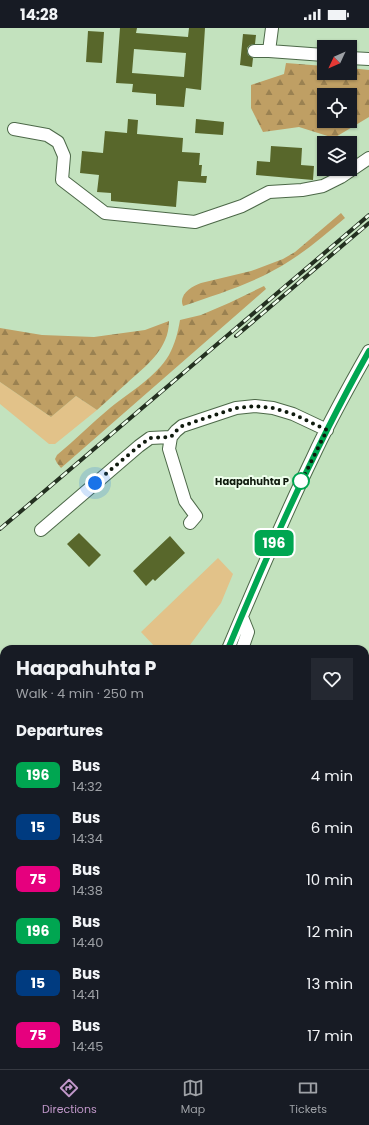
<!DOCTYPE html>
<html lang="en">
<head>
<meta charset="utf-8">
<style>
	body { margin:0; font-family:Poppins,sans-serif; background:#242831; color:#f1f3f6; height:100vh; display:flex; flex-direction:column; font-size:15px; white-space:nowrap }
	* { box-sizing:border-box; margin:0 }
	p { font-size:13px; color:#9ea1a6 }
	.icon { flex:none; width:22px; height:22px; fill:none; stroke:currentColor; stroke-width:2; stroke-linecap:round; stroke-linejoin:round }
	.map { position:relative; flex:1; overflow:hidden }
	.side { position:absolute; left:0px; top:617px; width:369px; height:424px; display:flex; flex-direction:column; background:#171b24; border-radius:12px 12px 0 0; box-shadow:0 1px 3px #0004 }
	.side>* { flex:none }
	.badge { padding:0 8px; border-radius:6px; font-size:14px; line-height:26px }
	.needle { width:26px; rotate:226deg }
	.controls { position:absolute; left:317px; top:12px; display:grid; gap:8px }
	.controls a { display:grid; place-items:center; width:40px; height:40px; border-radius:0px; background:#171b24; box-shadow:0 1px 3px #0004; font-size:20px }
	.you { position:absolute; width:20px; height:20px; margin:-10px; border:3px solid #fff; border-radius:50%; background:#1a73e8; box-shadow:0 0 0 6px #1a73e833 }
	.map>.badge { position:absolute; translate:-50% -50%; box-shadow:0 0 0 2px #fff }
	h2 { padding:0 16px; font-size:15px; line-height:36px }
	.round { display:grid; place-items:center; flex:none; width:42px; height:42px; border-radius:0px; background:#242831 }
	.headline { display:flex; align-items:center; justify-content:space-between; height:68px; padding:0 16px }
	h1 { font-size:19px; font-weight:700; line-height:30px }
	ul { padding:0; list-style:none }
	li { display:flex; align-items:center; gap:12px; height:52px; padding:0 16px }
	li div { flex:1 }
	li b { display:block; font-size:15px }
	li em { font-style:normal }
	li .badge { min-width:44px; font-weight:700; text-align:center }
	.status { display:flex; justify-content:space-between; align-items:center; height:28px; padding:0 20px; background:#171b24; direction:ltr }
	.status svg { height:11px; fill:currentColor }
	.tab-bar { display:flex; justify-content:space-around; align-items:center; height:56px; border-top:1px solid #363941; background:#171b24; font-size:11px; color:#9ea1a6 }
	.tab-bar a { display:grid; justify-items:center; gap:2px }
	.tab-bar .selected { color:#c097c9 }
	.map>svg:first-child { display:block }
</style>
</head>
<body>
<div class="status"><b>14:28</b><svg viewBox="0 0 49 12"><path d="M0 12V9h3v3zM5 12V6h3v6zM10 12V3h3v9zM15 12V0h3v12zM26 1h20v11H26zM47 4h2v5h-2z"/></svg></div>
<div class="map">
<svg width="369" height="1041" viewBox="0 0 369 1041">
	<defs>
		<pattern id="forest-firs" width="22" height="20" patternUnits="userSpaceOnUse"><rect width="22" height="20" fill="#bf9f64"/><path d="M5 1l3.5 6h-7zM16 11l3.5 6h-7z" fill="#9a8151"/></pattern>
		<pattern id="water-ripples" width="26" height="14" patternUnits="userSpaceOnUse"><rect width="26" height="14" fill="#6bc4ca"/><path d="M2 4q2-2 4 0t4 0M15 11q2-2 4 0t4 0" fill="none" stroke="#5ca8ac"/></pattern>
	</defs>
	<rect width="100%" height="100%" fill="#c3e2be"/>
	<path fill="#e2c289" d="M0,354L51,389L76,368L97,382L55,416H49L0,376Z
		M218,530L233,546L221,575L187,621H157L141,604Z"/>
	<path fill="url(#forest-firs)" fill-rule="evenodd" d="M286,35L324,38V45H350V40L369,42V89L334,110L299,99L263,104L251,80V57L284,46ZM324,67H350V93H324Z
		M341,185L345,190C327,205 310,220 291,232C258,254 221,265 183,278C178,267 192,258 201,255L251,243L283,231L295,224Z
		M264,258L266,261L61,440L57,435L55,431L57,427C75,412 92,395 110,380C130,364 156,349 169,327C175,316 178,304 180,292L201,287L229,275Z
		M169,293C169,321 146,338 127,355C117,364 107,373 97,382L76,368L51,389L0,354V300L42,307L94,309L145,302Z"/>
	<path fill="url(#water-ripples)" d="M369,937V1041H263L267,1037H365V940Z"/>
	<path fill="#58672b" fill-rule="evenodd" d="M120,0H137L136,5L188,9L189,0H205L201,62L186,60L184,79L156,77V66L132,64L133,56L116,55ZM134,21L186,25L184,49L132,45Z
		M88,3L104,4L102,35L86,34Z
		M243,6L256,7L255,16L250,17L247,20V23L248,27L253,30L252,39L240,37Z
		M128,91L138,92L137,106L183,110L182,124L200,125L199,137H202L201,148H207L206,155L178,153L176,179L111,173V165L97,164L99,147L80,145L82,123L103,125L105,103L127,105Z
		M196,91L224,94L223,107L195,105Z
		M271,118L302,120L301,137L314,138L313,152L256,147L257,133L270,134Z
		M79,505L101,527L89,539L67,516Z
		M170,508L185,525L155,553L153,551L146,558L133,543Z"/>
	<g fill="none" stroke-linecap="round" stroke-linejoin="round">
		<g stroke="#4c6848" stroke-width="14">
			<path id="minor" d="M254,23H269L324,27
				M269,23L272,0
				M350,30L369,31
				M14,101L47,107L58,114L64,128L62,152L105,185L195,194L242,178L269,164L302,162L323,158L341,149L369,130
				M171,409L169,421L185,473L196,488L190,495
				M41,502L139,418L150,410L171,409L176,403L182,398L236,380L255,378L273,380L293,386L327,402
				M242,589L248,604L242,621
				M228,621C255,557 282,493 312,431C329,394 349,358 369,323
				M8,1041L11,1037"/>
		</g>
		<use href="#minor" stroke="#fff" stroke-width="12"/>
		<g stroke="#233020" stroke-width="4">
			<path id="rail" d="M236,308L369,195
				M0,501L369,187"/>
		</g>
		<use href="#rail" stroke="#eefeec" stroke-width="2.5" stroke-dasharray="8" stroke-linecap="butt"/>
	</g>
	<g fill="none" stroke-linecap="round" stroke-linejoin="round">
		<g stroke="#fff" stroke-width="9">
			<path id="line" d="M228,621C270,519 315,419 369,323"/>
		</g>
		<use href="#line" stroke="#00a651" stroke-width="6"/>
		<path stroke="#0f1a0d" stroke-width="4" stroke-dasharray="0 7.2" d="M95,455L139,418L150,410L171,409L176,403L182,398L236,380L255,378L273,380L293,386L327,402L301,454V453"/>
	</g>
	<circle fill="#fff" stroke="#00a651" stroke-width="2" cx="301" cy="453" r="8"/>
	<g text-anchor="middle" stroke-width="4" stroke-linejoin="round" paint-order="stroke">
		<g font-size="10" font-weight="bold" fill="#0f1a0d" stroke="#eefeec" text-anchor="end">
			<text x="289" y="457">Haapahuhta P</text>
		</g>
	</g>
</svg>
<div class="controls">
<a><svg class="needle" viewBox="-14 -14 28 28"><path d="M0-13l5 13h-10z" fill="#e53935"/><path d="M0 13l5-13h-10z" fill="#9ea1a6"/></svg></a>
<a><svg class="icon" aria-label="locate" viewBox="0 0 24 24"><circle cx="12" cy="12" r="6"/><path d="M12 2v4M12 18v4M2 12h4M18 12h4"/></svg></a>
<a><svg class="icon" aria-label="layers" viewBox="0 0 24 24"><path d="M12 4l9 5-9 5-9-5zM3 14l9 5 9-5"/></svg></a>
</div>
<div class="you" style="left:95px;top:455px"></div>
<b class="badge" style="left:274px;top:515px;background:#00a651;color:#fff">196</b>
<section class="side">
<div class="headline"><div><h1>Haapahuhta P</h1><p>Walk · 4 min · 250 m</p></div><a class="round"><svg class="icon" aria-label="heart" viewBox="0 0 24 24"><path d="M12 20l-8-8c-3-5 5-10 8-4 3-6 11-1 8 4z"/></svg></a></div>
<h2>Departures</h2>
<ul>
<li><span class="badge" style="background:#00a651;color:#fff">196</span><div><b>Bus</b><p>14:32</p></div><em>4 min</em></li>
<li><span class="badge" style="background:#003b80;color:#fff">15</span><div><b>Bus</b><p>14:34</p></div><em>6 min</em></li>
<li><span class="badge" style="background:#e6007e;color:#fff">75</span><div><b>Bus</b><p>14:38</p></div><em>10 min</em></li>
<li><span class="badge" style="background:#00a651;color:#fff">196</span><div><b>Bus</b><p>14:40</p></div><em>12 min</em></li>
<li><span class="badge" style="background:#003b80;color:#fff">15</span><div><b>Bus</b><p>14:41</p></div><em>13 min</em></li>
<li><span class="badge" style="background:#e6007e;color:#fff">75</span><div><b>Bus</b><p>14:45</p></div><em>17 min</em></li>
</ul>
</section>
</div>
<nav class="tab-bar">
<a class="selected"><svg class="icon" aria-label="directions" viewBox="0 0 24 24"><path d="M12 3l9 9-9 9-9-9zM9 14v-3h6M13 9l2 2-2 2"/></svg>Directions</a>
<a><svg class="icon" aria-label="map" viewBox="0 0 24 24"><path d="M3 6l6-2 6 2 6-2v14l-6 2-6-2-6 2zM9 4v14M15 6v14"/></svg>Map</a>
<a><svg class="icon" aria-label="tickets" viewBox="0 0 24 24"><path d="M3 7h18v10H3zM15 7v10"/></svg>Tickets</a>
</nav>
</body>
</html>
